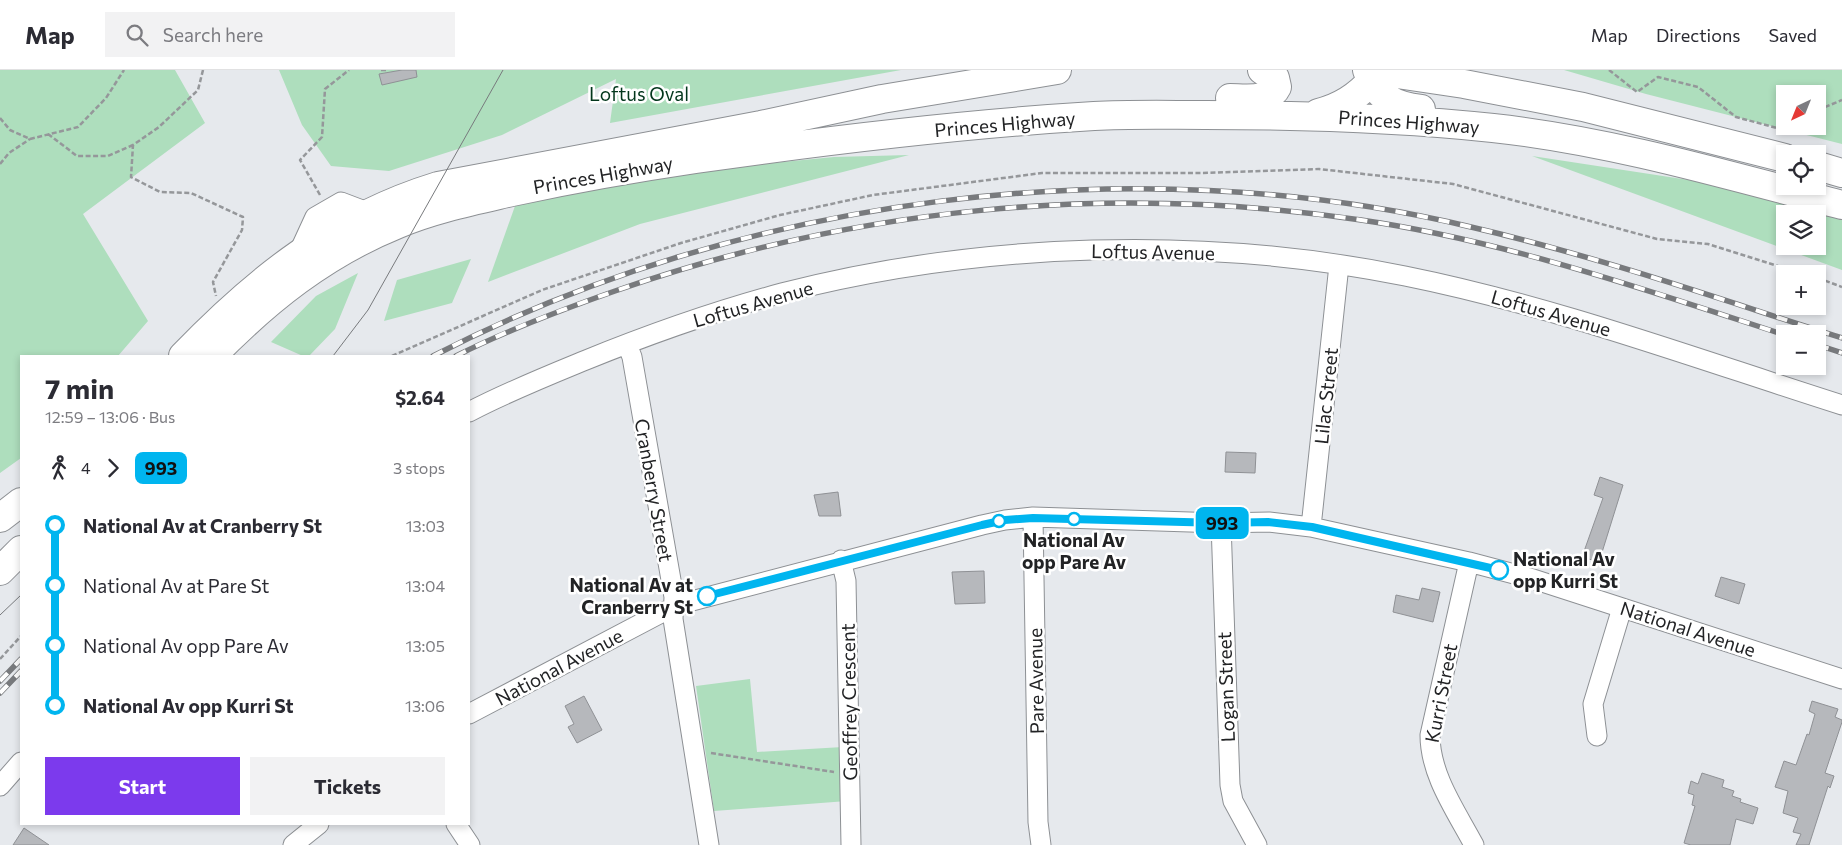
<!DOCTYPE html>
<html lang="en">
<head>
<meta charset="utf-8">
<style>
	body { margin:0; font-family:Commissioner,sans-serif; background:#f2f2f3; color:#2b2b33; height:100vh; display:flex; flex-direction:column; font-size:19px; white-space:nowrap }
	* { box-sizing:border-box; margin:0 }
	p { font-size:16px; color:#7c7c81 }
	.icon { flex:none; width:28px; height:28px; fill:none; stroke:currentColor; stroke-width:2; stroke-linecap:round; stroke-linejoin:round }
	.map { position:relative; flex:1; overflow:hidden }
	.side { position:absolute; left:20px; top:285px; width:450px; height:470px; display:flex; flex-direction:column; background:#fff; border-radius:0px; box-shadow:0 2px 8px #0003 }
	.side>* { flex:none }
	.badge { padding:0 10px; border-radius:8px; font-size:18px; line-height:32px }
	.needle { width:32px; rotate:223deg }
	.tools { position:absolute; left:1776px; top:15px; display:grid; gap:10px }
	.tools a { display:grid; place-items:center; width:50px; height:50px; border-radius:0px; background:#fff; box-shadow:0 2px 8px #0003; font-size:25px }
	.map>.badge { position:absolute; translate:-50% -50%; box-shadow:0 0 0 2px #fff }
	.legs { display:flex; align-items:center; gap:8px; height:55px; padding:0 25px; font-size:16px }
	.legs p { margin-inline-start:auto }
	.head { display:flex; align-items:center; justify-content:space-between; height:85px; padding:0 25px }
	h1 { font-size:28px; font-weight:700; line-height:38px }
	.cta { display:flex; gap:10px; margin-top:auto; padding:10px 25px }
	.cta a { flex:1; height:58px; border-radius:0px; background:#7c3aed; color:#fff; font-size:20px; font-weight:700; line-height:58px; text-align:center }
	.cta a+a { background:#f2f2f3; color:#2b2b33 }
	ul { padding:0 25px; list-style:none }
	li { display:flex; align-items:center; gap:18px; height:60px; font-size:19px }
	li i { display:grid; place-items:center; width:8px; height:100%; margin:0 6px; background:currentColor }
	li i::after { content:''; width:12px; height:12px; margin:-6px; border:4px solid; border-radius:50%; background:#fff }
	li p { margin-inline-start:auto }
	li:first-child i { background:linear-gradient(#0000 50%,currentColor 0) }
	li:last-child i { background:linear-gradient(currentColor 50%,#0000 0) }
	header { display:flex; align-items:center; gap:30px; box-sizing:border-box; height:70px; padding:0 25px; background:#fff; border-bottom:1px solid #e1e1e2 }
	header strong { font-size:24px }
	nav { display:flex; gap:28px; margin-inline-start:auto; font-size:18px }
	.search { width:350px; height:45px; background:#f2f2f3; display:flex; align-items:center; gap:12px; box-sizing:border-box; padding:0 18px; border-radius:0px; color:#7c7c81; font-size:19px }
	.map>svg:first-child { display:block }
</style>
</head>
<body>
<header>
<strong>Map</strong>
<div class="search"><svg class="icon" aria-label="search" viewBox="0 0 24 24"><circle cx="10" cy="10" r="6"/><path d="M15 15l6 6"/></svg>Search here</div>
<nav><a>Map</a><a>Directions</a><a>Saved</a></nav>
</header>
<div class="map">
<svg width="1842" height="775" viewBox="0 0 1842 775">
	<rect width="100%" height="100%" fill="#e6e9ed"/>
	<path fill="#aedebd" fill-rule="evenodd" d="M0,0H175L205,53L83,144L148,251L118,286H21V388L0,403Z
		M279,0H901L610,53L616,9L502,65L389,101L331,96L302,55Z
		M1564,0H1842V74L1646,24ZM1785,24H1818V56H1785Z
		M909,85L640,154L488,212L515,136L661,104L834,87Z
		M1532,86L1702,112L1842,149V200ZM1785,144H1818V176H1785Z
		M471,189L452,233L384,251L397,210Z
		M358,203L335,259L309,286H303L271,272L316,226Z
		M750,609L757,682L843,677L847,731L714,741L696,616Z"/>
	<path fill="#b6b8bc" stroke="#8f9195" d="M402,0H416L417,7L382,15L379,4Z
		M1226,382L1256,383L1255,403L1225,402Z
		M1600,407L1623,415L1599,492L1582,487L1603,428L1594,425Z
		M838,422L841,446H819L814,425Z
		M984,501L985,533L955,534L952,502Z
		M1721,507L1745,514L1739,534L1715,526Z
		M1422,518L1440,522L1433,552L1393,542L1396,525L1419,530Z
		M584,626L602,660L577,673L568,657L574,654L565,636Z
		M1812,631L1838,639L1835,647L1842,650V652L1825,703L1834,706L1830,718L1828,716L1809,775H1796L1801,764L1793,762L1798,748L1783,743L1788,721L1775,717L1784,691L1796,695L1807,664L1809,665L1815,644L1809,641Z
		M1702,703L1724,710L1722,717L1734,721L1732,726L1741,729L1740,732L1758,738L1753,754L1736,749L1730,775H1691L1684,773L1695,736L1692,735L1694,725L1688,723L1691,711L1698,714Z
		M24,758L49,775H13Z"/>
	<g fill="none" stroke-linecap="round" stroke-linejoin="round">
		<g stroke="#8d9094" stroke-width="21">
			<path id="minor" d="M298,184L315,147L341,132L370,143
				M627,274L632,287L674,527L673,549L709,775
				M469,342C507,322 547,306 586,290C650,264 715,241 782,223C980,172 1204,165 1405,206C1554,236 1697,289 1842,335
				M1033,447L1038,752L1041,775
				M1221,453L1230,715L1233,731L1257,775
				M1311,457L1339,195
				M841,490L846,511L851,775
				M1469,492L1430,665C1430,705 1456,741 1474,775
				M469,644L661,543L688,532L982,455L1005,450L1033,447L1221,453L1269,452L1311,457L1469,492L1533,509L1842,609
				M1597,666L1593,634L1622,538
				M0,716L21,692
				M456,754L470,775
				M293,775L319,754"/>
		</g>
		<g stroke="#8d9094" stroke-width="30">
			<path id="highway" d="M1367,0C1376,27 1394,36 1421,39
				M1370,0L1464,14L1583,37L1785,88
				M1230,28C1244,28 1270,32 1277,17L1275,8L1262,0
				M1318,43C1343,37 1364,22 1379,1
				M1818,96L1842,103
				M183,286C257,209 334,148 438,116L761,55L882,29L1057,0
				M212,286C267,230 324,184 398,154C434,139 473,131 512,122C573,109 635,98 696,89C828,70 961,54 1094,46C1131,44 1168,45 1205,45C1301,45 1397,48 1493,58C1612,71 1727,105 1842,135
				M0,448L21,432
				M0,501L21,480"/>
		</g>
		<path stroke="#95979a" stroke-width="2.5" stroke-dasharray="5 2.5" stroke-linecap="butt" d="M203,0L198,20L159,57L133,75L131,107L160,122L191,123L243,147L242,160L213,212L216,226
			M381,0H388
			M1609,0L1637,22L1658,7L1698,17L1736,47L1777,58L1785,54
			M1818,40L1842,30
			M0,48L10,60L30,69L78,57L106,28L124,0
			M48,64L77,86H108L133,75
			M0,94L9,83L30,69
			M320,125L300,90L322,67L325,19L349,0
			M1818,208L1842,217
			M392,286L542,220L681,173L780,145L873,125L1042,103H1203L1319,99L1453,114L1657,169L1708,174L1803,204
			M0,589L21,566
			M711,683L834,702"/>
		<use href="#minor" stroke="#fff" stroke-width="19"/>
		<use href="#highway" stroke="#fff" stroke-width="28"/>
		<path stroke="#787a7d" stroke-width="1" d="M333,286L368,240L503,0
			M0,545L21,525"/>
		<g stroke="#787a7d" stroke-width="5.5">
			<path id="rail" d="M1818,275L1842,283
				M433,286C743,126 1131,76 1471,157C1597,186 1719,229 1842,268
				M456,286C507,260 561,240 615,221C856,137 1108,113 1361,150C1506,171 1646,220 1785,265
				M0,611L21,589
				M0,623L21,601"/>
		</g>
		<use href="#rail" stroke="#fff" stroke-width="4" stroke-dasharray="11" stroke-linecap="butt"/>
	</g>
	<g fill="none" stroke-linecap="round" stroke-linejoin="round">
		<g stroke="#fff" stroke-width="11">
			<path id="line-1" d="M707,526L982,455L1005,450L1033,448L1221,453L1268,452L1312,457L1499,500"/>
		</g>
		<use href="#line-1" stroke="#00b5ef" stroke-width="8"/>
	</g>
	<g fill="#fff" stroke="#00b5ef" stroke-width="2.5">
		<circle cx="1074" cy="449" r="6"/>
		<circle cx="999" cy="451" r="6"/>
		<circle cx="1499" cy="500" r="9"/>
		<circle cx="707" cy="526" r="9"/>
	</g>
	<g text-anchor="middle" stroke-width="5" stroke-linejoin="round" paint-order="stroke">
		<g font-size="19" fill="#03371c" stroke="#fff">
			<text x="639" y="31">Loftus Oval</text>
		</g>
		<g font-size="19" fill="#222325" stroke="#fff">
			<text transform="translate(1409 52) rotate(4)" y="7">Princes Highway</text>
			<text transform="translate(1005 54) rotate(-5)" y="7">Princes Highway</text>
			<text transform="translate(603 105) rotate(-10)" y="7">Princes Highway</text>
			<text transform="translate(1153 182) rotate(1)" y="7">Loftus Avenue</text>
			<text transform="translate(753 234) rotate(-16)" y="7">Loftus Avenue</text>
			<text transform="translate(1551 243) rotate(16)" y="7">Loftus Avenue</text>
			<text transform="translate(1326 326) rotate(-84)" y="7">Lilac Street</text>
			<text transform="translate(654 420) rotate(80)" y="7">Cranberry Street</text>
			<text transform="translate(1688 559) rotate(18)" y="7">National Avenue</text>
			<text transform="translate(559 597) rotate(-28)" y="7">National Avenue</text>
			<text transform="translate(1036 611) rotate(-91)" y="7">Pare Avenue</text>
			<text transform="translate(1226 617) rotate(-92)" y="7">Logan Street</text>
			<text transform="translate(1441 623) rotate(-79)" y="7">Kurri Street</text>
			<text transform="translate(849 632) rotate(-91)" y="7">Geoffrey Crescent</text>
		</g>
		<g font-size="19" font-weight="bold" fill="#222325" stroke="#fff">
			<text x="1074" y="477">National Av<tspan x="1074" dy="22">opp Pare Av</tspan></text>
			<text x="1513" y="496" text-anchor="start">National Av<tspan x="1513" dy="22">opp Kurri St</tspan></text>
			<text x="693" y="522" text-anchor="end">National Av at<tspan x="693" dy="22">Cranberry St</tspan></text>
		</g>
	</g>
</svg>
<div class="tools">
<a><svg class="needle" viewBox="-14 -14 28 28"><path d="M0-13l5 13h-10z" fill="#e53935"/><path d="M0 13l5-13h-10z" fill="#7c7c81"/></svg></a>
<a><svg class="icon" aria-label="locate" viewBox="0 0 24 24"><circle cx="12" cy="12" r="6"/><path d="M12 2v4M12 18v4M2 12h4M18 12h4"/></svg></a>
<a><svg class="icon" aria-label="layers" viewBox="0 0 24 24"><path d="M12 4l9 5-9 5-9-5zM3 14l9 5 9-5"/></svg></a>
<a>+</a>
<a>−</a>
</div>
<b class="badge" style="left:1222px;top:453px;background:#00b5ef;color:#111">993</b>
<section class="side">
<div class="head"><div><h1>7 min</h1><p>12:59 – 13:06 · Bus</p></div><b>$2.64</b></div>
<div class="legs"><svg class="icon" aria-label="walk" viewBox="0 0 24 24"><circle cx="13" cy="4" r="2"/><path d="M13 8l-2 6 4 7M11 14l-3 7M7 12l3-4h3l4 4"/></svg>4<svg class="icon" aria-label="forward" viewBox="0 0 24 24"><path d="M9 5l7 7-7 7"/></svg><b class="badge" style="background:#00b5ef;color:#111">993</b><p>3 stops</p></div>
<ul>
<li><i style="color:#00b5ef"></i><b>National Av at Cranberry St</b><p>13:03</p></li>
<li><i style="color:#00b5ef"></i><span>National Av at Pare St</span><p>13:04</p></li>
<li><i style="color:#00b5ef"></i><span>National Av opp Pare Av</span><p>13:05</p></li>
<li><i style="color:#00b5ef"></i><b>National Av opp Kurri St</b><p>13:06</p></li>
</ul>
<div class="cta"><a>Start</a><a>Tickets</a></div>
</section>
</div>
</body>
</html>
